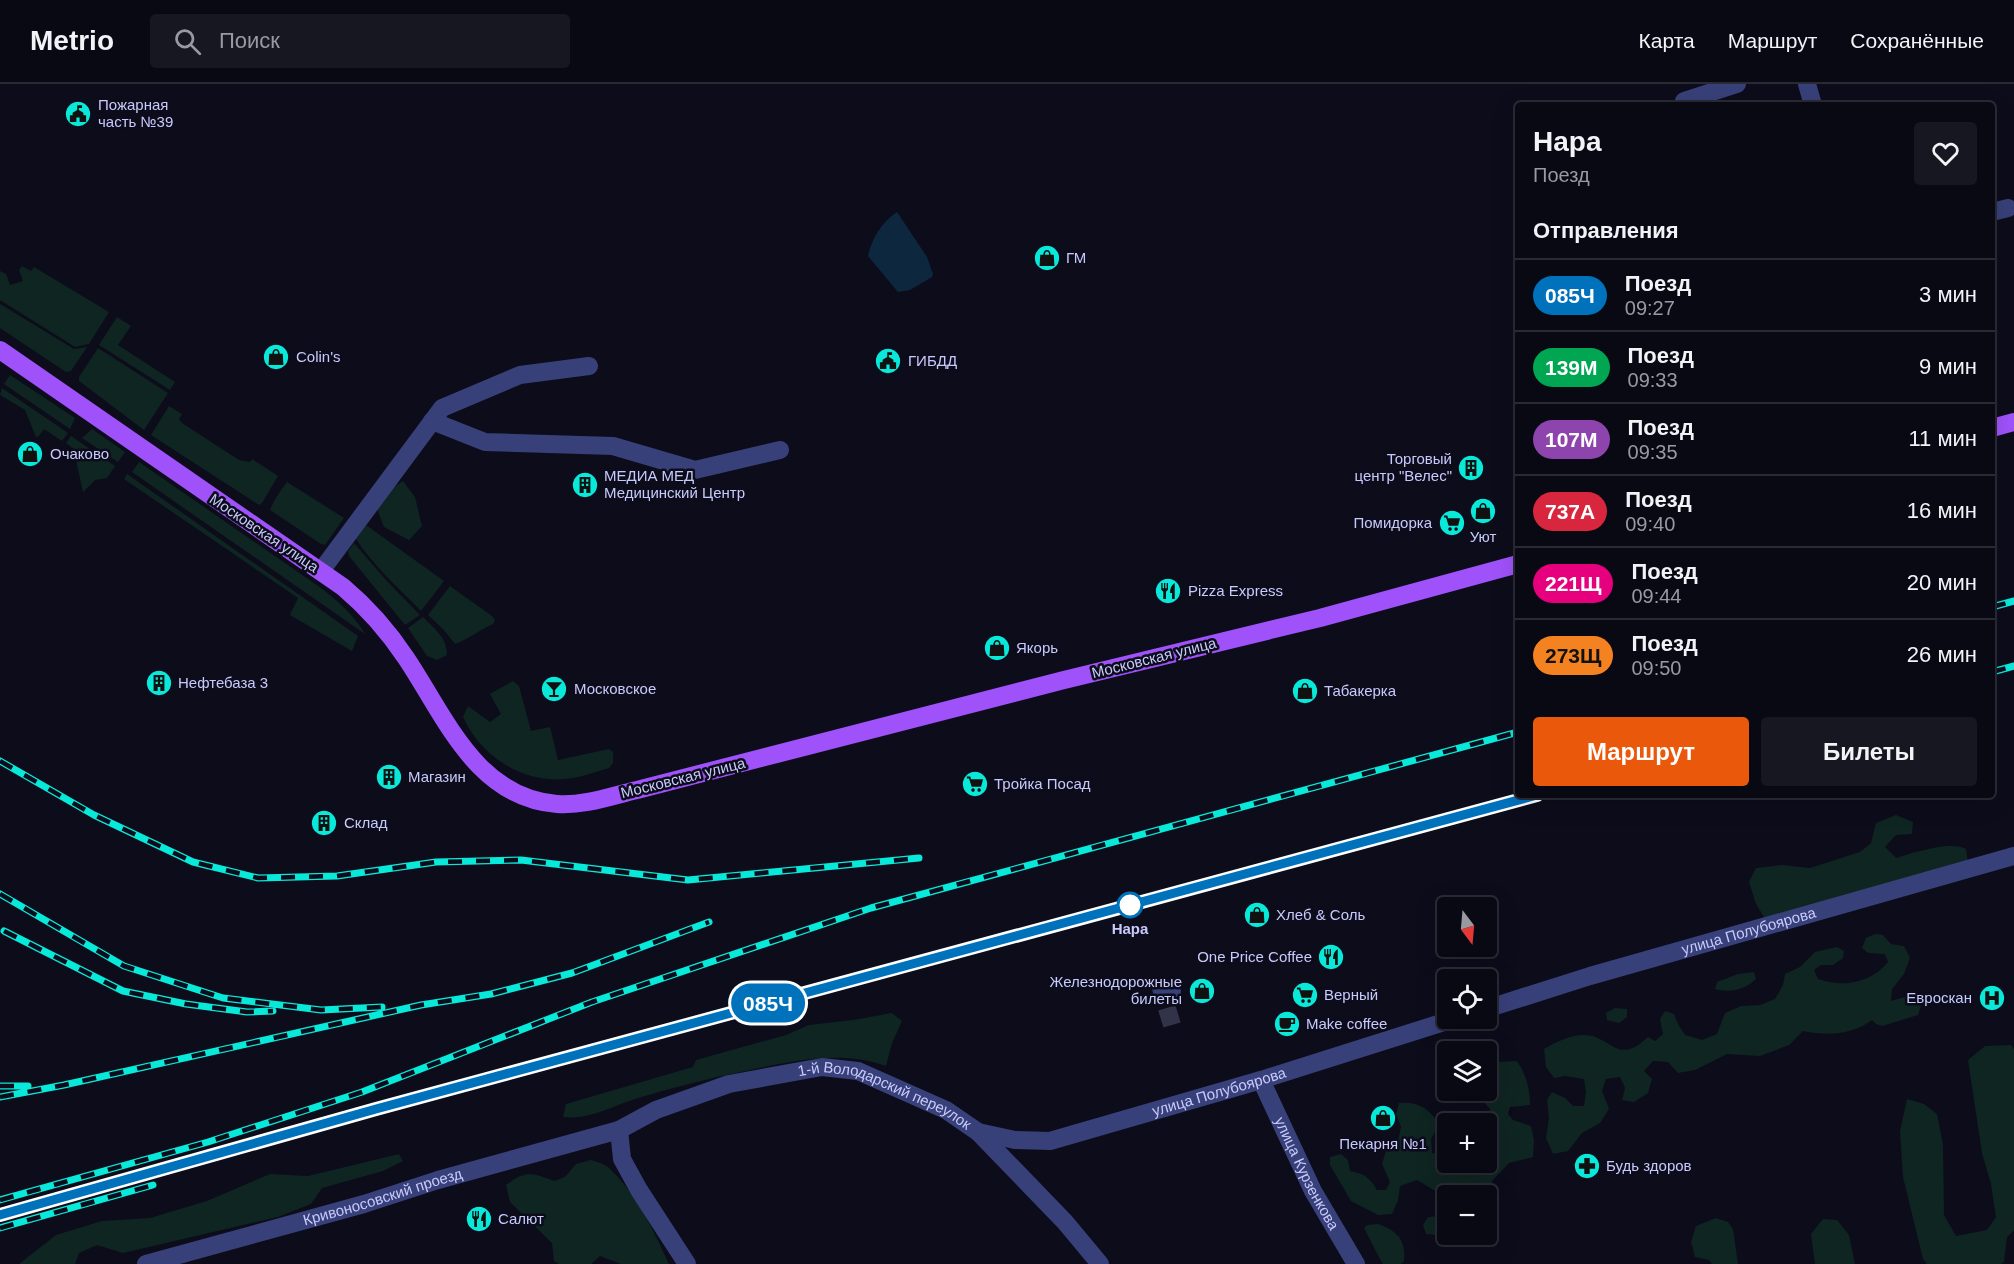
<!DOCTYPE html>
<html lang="ru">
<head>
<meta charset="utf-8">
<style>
	body { margin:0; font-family:Arial,sans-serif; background:#171722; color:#f1f3f6; height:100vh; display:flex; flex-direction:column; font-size:22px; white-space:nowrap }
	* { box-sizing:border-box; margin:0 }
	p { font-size:20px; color:#999aa0 }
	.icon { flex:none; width:33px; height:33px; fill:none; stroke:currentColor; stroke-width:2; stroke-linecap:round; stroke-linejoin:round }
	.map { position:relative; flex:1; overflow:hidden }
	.panel { position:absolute; left:1515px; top:18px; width:480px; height:696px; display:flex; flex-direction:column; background:#090914; border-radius:6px; box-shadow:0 6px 24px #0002,0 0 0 2px #292a34 }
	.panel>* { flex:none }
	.badge { padding:0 12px; border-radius:20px; font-size:21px; line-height:39px }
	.needle { width:39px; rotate:164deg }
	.buttons { position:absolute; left:1437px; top:813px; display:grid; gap:12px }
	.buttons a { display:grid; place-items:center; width:60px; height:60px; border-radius:6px; background:#090914; box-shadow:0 6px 24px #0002,0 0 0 2px #292a34; font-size:30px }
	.map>.badge { position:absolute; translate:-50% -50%; box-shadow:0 0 0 3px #fff }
	h2 { padding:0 18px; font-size:22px; line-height:54px }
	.round { display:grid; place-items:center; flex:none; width:63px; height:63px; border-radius:6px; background:#171722 }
	.summary { display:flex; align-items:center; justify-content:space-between; height:102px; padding:0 18px }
	h1 { font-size:28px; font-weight:700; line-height:45px }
	.cta { display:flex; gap:12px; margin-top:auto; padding:12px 18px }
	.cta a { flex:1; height:69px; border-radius:6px; background:#ea580c; color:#fff; font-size:24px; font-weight:700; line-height:69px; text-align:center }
	.cta a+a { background:#171722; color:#f1f3f6 }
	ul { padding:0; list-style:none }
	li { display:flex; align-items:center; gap:18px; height:72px; padding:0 18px; border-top:2px solid #292a34 }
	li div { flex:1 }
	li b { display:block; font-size:22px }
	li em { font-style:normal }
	li .badge { min-width:66px; font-weight:700; text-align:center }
	header { display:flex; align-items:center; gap:36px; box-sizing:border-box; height:84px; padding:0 30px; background:#090914; border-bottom:2px solid #292a34 }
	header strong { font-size:28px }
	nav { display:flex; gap:33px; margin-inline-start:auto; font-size:21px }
	.search { width:420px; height:54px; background:#171722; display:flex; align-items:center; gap:15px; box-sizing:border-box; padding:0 21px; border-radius:6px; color:#999aa0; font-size:22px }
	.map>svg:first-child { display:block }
</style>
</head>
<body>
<header>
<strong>Metrio</strong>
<div class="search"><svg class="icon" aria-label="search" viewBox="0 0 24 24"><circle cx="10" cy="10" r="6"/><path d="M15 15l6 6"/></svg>Поиск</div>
<nav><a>Карта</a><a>Маршрут</a><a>Сохранённые</a></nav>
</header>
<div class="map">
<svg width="2014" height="1180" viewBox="0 0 2014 1180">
	<rect width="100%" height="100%" fill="#0c0c1b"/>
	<path fill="#0f2521" d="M22,182L31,187L34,183L109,228L89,260L75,263L0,216V187L6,190L10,201L23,197L19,186Z
		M0,220L74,265L87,263L71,287L66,288L0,244Z
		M117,233L131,242L118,261L175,298L170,306L99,261Z
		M98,264L168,309L144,346L79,297V293Z
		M10,291L75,334L70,345L4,300Z
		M2,304L68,349L62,357L44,345L39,352L36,353L25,326L0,311Z
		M169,322L182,330L179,335L182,339L239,376L250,378L252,375L278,392L262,419L259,421L151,351Z
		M92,345L125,368L118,378L82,354Z
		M71,352L115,382L107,394L95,396L83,408L76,376L80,370L66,359Z
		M139,378L321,504C338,517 354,531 365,550L132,388Z
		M127,390L358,552L352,567L290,531L298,514L124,395Z
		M403,397L415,413L422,442L409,456L384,443L377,425L385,409Z
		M287,398L344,434L325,461L321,460L270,426C274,415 280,408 287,398Z
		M366,441L444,497L421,527C399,504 374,483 356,455Z
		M354,459L386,496L420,531L405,541L349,472L348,467Z
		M450,502L492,532L495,536L493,540C479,546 469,555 455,560L443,545L428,531Z
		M423,533C435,545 447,554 447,571L437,576L427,572L408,544Z
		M513,597L519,602L531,647L550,643L558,676L609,665L613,668V679L609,684C595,688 579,694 564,695C521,699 480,671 463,633L468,622L490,638L501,630L490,610Z
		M1896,731L1913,738L1912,750L1896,751L1885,763L1896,774C1912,769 1952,756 1966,765L1968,778L1792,831L1764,833L1756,820L1749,798L1756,784L1782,781L1810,784L1860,768L1871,759L1876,739Z
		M1875,850L1883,851L1891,860L1904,862L1910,874L1904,890L1892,905L1891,917L1912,911L1919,914L1922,919L1918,931L1882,942L1876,940L1872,936C1852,951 1827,952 1803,947L1789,961L1760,972L1727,970L1695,986L1678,989L1668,978L1653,977L1644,987L1652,995L1648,1009L1634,1018L1622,1016L1625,1004L1620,993L1606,995L1602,1007L1609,1025L1600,1039L1582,1049L1568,1067L1553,1070L1546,1054L1549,1034L1547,1016L1552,1008L1565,1014L1573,1022H1584L1586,1008L1584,995L1565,992L1554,994L1546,983L1544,965C1556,958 1570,951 1584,951C1611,951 1617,983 1648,953L1655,957L1663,950L1660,935L1665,927L1674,930L1678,940L1685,951L1702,956L1717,950L1725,929L1741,922L1760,921L1775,915L1783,901L1785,890L1800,883L1815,868L1837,863L1844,867L1843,874L1833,881H1821L1814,886L1818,895C1843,904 1871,899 1888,878L1885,870L1868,869L1862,864L1866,854Z
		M1754,888L1756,895C1744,906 1731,909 1715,905L1717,898L1738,890Z
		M1615,924L1627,925V933L1619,939L1607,936L1606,929Z
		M892,929L902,937L892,959L886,982C839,965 788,978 741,988C706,995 671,1004 638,1014C613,1022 589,1036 563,1033L566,1020L693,983L696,976L786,951L809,941L853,936Z
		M2011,961L2014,965V1146L2007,1153L2004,1178L2001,1180H1927L1923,1175L1903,1093L1900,1047L1907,1015L1924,1020L1937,1030L1943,1061L1944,1131L1956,1152L1987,1146L1996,1133L1991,1100L1982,1069L1968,976L1985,962Z
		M1517,977C1526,991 1530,1004 1530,1021L1510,1023L1508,1030L1513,1036L1531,1042L1534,1056L1533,1073L1509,1079L1492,1097L1490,1117L1487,1120L1486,1112H1448L1447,1129L1442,1125L1437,1108L1417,1096L1400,1102L1398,1116L1392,1130L1378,1131L1351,1117L1330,1081V1073L1341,1070L1348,1076L1350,1087C1364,1089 1370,1094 1377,1106H1386L1390,1098L1382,1080L1386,1066L1398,1057L1401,1043L1396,1030L1399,1019C1418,1017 1431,1025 1439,1041L1431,1055L1432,1069L1447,1071L1448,1078H1486L1487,1040L1490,1025L1474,1007L1486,1006L1487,983L1496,978Z
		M399,1070L403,1077L383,1087L322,1104L311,1120L278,1133L123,1169L97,1161L79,1169L75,1180H19L56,1151L102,1137L150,1134L207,1117L270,1090L308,1092Z
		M591,1076C597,1078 604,1080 608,1083C637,1110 653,1146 669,1180H621L600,1172L591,1180H559L554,1177L552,1159L510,1118L506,1101C526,1086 532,1089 554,1097L565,1093L576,1080Z
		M1439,1132L1444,1142L1436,1151L1426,1150L1423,1141L1428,1133Z
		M1716,1134L1728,1138L1733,1145L1738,1180H1712L1709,1176L1695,1173L1691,1158L1696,1142Z
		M1823,1135L1837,1136L1849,1151L1855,1180H1815L1811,1150Z
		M1378,1140C1397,1147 1406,1155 1404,1177L1401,1180H1383L1381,1177L1364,1144L1367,1141Z"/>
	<path fill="#0d283e" d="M897,128L927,173L933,190L932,193L910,206L898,208L868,172C872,154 881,139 897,128Z"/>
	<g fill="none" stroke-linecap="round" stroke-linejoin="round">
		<path stroke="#323248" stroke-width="18" stroke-dasharray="18 9" stroke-linecap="butt" d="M1159,898L1172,941"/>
		<g stroke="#384079" stroke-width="18">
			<path d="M1807,0L1813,21"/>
			<path d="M1684,17L1737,0"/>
			<path d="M1992,128L2008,124"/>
			<path d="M432,337L485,358L613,362L695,386L780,366"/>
			<path d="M321,487L442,324L520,291L589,282"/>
			<path d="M1162,910L1172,908"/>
			<path id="s1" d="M1486,925L1590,892L2014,772"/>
			<path id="s2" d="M1261,996L1313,1107L1356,1180"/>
			<path d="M619,1046L622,1075L639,1106L687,1180"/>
			<path id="s3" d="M978,1048L1015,1056L1050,1057L1261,996L1457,934"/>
			<path id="s4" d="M146,1180L364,1120L438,1096L619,1046L656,1026L729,1000L822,983L858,987L946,1026L978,1048L1065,1138L1100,1180"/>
		</g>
		<path stroke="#9f52f9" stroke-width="18" d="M0,266L343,503C368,524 388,547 406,574C445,632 476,714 557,720C584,722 611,712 637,706L1064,596L1320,534L1518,480
			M1992,344L2014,338"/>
		<g stroke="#08e9da" stroke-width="7">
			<path id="rail" d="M1992,523L2014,517
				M1992,588L2014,582
				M0,677L94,731L193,778L258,794L337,792L436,778L521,776L688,796L919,774
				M0,810L124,882L223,914L321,926L382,923
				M4,847L123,907L186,920L247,928L273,927
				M0,1002H28
				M0,1013L64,1001L421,921L491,910L572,889L709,838
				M0,1116L208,1058L362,1008L592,918L871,824L1518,648
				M0,1131L354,1031L1537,711
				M0,1144L153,1101"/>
		</g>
		<use href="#rail" stroke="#0c0c1b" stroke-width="4.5" stroke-dasharray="14" stroke-linecap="butt"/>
	</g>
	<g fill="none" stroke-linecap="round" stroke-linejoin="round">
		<g stroke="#fff" stroke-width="14">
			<path id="line" d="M0,1131L376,1025L1537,711"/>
		</g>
		<use href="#line" stroke="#0072bc" stroke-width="9"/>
	</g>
	<defs>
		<g id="civic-disc" transform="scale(1.35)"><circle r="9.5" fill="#08e9da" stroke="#0c0c1b"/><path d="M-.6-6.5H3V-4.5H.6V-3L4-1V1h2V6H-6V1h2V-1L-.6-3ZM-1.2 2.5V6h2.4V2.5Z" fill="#111"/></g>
		<g id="shop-disc" transform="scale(1.35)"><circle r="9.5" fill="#08e9da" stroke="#0c0c1b"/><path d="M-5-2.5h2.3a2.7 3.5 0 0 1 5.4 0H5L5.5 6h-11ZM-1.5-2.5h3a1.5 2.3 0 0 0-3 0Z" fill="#111"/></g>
		<g id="building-disc" transform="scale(1.35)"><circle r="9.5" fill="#08e9da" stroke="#0c0c1b"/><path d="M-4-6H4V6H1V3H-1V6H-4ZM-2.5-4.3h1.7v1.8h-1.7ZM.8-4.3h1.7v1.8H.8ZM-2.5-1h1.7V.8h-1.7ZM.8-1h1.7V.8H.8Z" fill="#111"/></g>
		<g id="supermarket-disc" transform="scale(1.35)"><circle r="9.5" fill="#08e9da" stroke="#0c0c1b"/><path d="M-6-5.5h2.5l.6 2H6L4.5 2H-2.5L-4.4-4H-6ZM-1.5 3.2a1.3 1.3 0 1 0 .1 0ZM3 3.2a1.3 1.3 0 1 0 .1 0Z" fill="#111"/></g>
		<g id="restaurant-disc" transform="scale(1.35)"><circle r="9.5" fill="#08e9da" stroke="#0c0c1b"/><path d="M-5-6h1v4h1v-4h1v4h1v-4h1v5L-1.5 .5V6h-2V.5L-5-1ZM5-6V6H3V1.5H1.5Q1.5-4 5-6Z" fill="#111"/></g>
		<g id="bar-disc" transform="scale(1.35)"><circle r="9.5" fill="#08e9da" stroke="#0c0c1b"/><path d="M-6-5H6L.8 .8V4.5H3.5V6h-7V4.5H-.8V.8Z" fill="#111"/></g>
		<g id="hospital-disc" transform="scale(1.35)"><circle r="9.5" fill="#08e9da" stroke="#0c0c1b"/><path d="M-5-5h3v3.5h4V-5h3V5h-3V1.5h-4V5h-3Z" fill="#111"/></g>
		<g id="cafe-disc" transform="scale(1.35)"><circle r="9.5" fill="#08e9da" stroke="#0c0c1b"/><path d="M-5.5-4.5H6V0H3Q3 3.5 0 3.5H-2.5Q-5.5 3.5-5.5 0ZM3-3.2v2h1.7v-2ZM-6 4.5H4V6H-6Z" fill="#111"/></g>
		<g id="pharmacy-disc" transform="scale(1.35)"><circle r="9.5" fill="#08e9da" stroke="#0c0c1b"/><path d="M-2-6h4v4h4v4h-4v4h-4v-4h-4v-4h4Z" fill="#111"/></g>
	</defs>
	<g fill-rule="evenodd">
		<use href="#civic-disc" x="78" y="30"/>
		<use href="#shop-disc" x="1047" y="174"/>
		<use href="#shop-disc" x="276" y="273"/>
		<use href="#civic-disc" x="888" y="277"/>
		<use href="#shop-disc" x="30" y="370"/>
		<use href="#building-disc" x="1471" y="384"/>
		<use href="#building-disc" x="585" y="401"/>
		<use href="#shop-disc" x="1483" y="427"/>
		<use href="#supermarket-disc" x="1452" y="439"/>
		<use href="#restaurant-disc" x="1168" y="507"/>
		<use href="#shop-disc" x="997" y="564"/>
		<use href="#building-disc" x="159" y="599"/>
		<use href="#bar-disc" x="554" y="605"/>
		<use href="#shop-disc" x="1305" y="607"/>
		<use href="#building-disc" x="389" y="693"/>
		<use href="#supermarket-disc" x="975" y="700"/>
		<use href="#building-disc" x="324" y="739"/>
		<use href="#shop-disc" x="1257" y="831"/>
		<use href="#restaurant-disc" x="1331" y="873"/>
		<use href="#shop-disc" x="1202" y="907"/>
		<use href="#supermarket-disc" x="1305" y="911"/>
		<use href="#hospital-disc" x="1992" y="914"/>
		<use href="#cafe-disc" x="1287" y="940"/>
		<use href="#shop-disc" x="1383" y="1034"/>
		<use href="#pharmacy-disc" x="1587" y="1082"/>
		<use href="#restaurant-disc" x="479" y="1135"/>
	</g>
	<circle fill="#fff" stroke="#0072bc" stroke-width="3" cx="1130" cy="821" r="12"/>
	<g text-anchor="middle" stroke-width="5" stroke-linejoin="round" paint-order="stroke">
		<g font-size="15" fill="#c8cafd" stroke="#0c0c1b" text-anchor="start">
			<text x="98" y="26">Пожарная<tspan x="98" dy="17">часть №39</tspan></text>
			<text x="1066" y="179">ГМ</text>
			<text x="296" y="278">Colin's</text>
			<text x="908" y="282">ГИБДД</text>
			<text x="50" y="375">Очаково</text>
			<text x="1452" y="380" text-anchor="end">Торговый<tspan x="1452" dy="17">центр "Велес"</tspan></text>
			<text x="604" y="397">МЕДИА МЕД<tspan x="604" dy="17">Медицинский Центр</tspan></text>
			<text x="1432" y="444" text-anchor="end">Помидорка</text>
			<text x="1483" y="458" text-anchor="middle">Уют</text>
			<text x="1188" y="512">Pizza Express</text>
			<text x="1016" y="569">Якорь</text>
			<text x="178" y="604">Нефтебаза 3</text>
			<text x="574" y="610">Московское</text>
			<text x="1324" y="612">Табакерка</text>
			<text x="408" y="698">Магазин</text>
			<text x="994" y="705">Тройка Посад</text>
			<text x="344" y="744">Склад</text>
			<text x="1276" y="836">Хлеб &amp; Соль</text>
			<text x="1312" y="878" text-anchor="end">One Price Coffee</text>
			<text x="1182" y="903" text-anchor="end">Железнодорожные<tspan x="1182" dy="17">билеты</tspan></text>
			<text x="1324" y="916">Верный</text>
			<text x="1972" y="919" text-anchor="end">Евроскан</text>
			<text x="1306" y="945">Make coffee</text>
			<text x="1383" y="1065" text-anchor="middle">Пекарня №1</text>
			<text x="1606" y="1087">Будь здоров</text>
			<text x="498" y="1140">Салют</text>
		</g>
		<g font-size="15" fill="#c8cafd" stroke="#0c0c1b">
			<text transform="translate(264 449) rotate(34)" y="5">Московская улица</text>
			<text transform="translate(1154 574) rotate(-14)" y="5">Московская улица</text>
			<text transform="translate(683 694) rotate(-14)" y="5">Московская улица</text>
			<text dy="5" stroke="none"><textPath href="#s1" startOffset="274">улица Полубоярова</textPath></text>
			<text dy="5" stroke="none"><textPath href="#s3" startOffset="249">улица Полубоярова</textPath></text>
			<text dy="5" stroke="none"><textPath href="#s4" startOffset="774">1-й Володарский переулок</textPath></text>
			<text dy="5" stroke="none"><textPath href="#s2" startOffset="104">улица Курзенкова</textPath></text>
			<text dy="5" stroke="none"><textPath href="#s4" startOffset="246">Кривоносовский проезд</textPath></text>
		</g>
		<g font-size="15" font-weight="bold" fill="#c8cafd" stroke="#0c0c1b">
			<text x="1130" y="850">Нара</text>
		</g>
	</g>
</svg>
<div class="buttons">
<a><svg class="needle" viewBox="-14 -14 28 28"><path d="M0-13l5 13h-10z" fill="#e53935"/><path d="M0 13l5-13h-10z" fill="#999aa0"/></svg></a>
<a><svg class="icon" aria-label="locate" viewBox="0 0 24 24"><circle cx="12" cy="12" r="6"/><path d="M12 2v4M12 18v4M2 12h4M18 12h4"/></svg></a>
<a><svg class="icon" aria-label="layers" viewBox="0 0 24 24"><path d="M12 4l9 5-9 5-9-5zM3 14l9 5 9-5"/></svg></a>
<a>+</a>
<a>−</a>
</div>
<b class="badge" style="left:768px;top:919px;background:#0072bc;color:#fff">085Ч</b>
<section class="panel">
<div class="summary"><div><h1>Нара</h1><p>Поезд</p></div><a class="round"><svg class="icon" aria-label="heart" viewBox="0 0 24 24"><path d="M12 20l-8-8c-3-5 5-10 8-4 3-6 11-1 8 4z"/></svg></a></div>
<h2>Отправления</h2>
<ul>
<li><span class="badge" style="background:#0072bc;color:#fff">085Ч</span><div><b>Поезд</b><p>09:27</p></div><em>3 мин</em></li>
<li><span class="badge" style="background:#00a651;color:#fff">139М</span><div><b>Поезд</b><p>09:33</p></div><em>9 мин</em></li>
<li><span class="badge" style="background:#8e44ad;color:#fff">107М</span><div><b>Поезд</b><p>09:35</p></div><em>11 мин</em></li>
<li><span class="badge" style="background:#d7263d;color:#fff">737А</span><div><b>Поезд</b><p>09:40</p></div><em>16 мин</em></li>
<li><span class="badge" style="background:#e6007e;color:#fff">221Щ</span><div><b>Поезд</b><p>09:44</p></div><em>20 мин</em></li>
<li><span class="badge" style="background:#f58220;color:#111">273Щ</span><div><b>Поезд</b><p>09:50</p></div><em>26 мин</em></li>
</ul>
<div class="cta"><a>Маршрут</a><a>Билеты</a></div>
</section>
</div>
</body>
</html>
